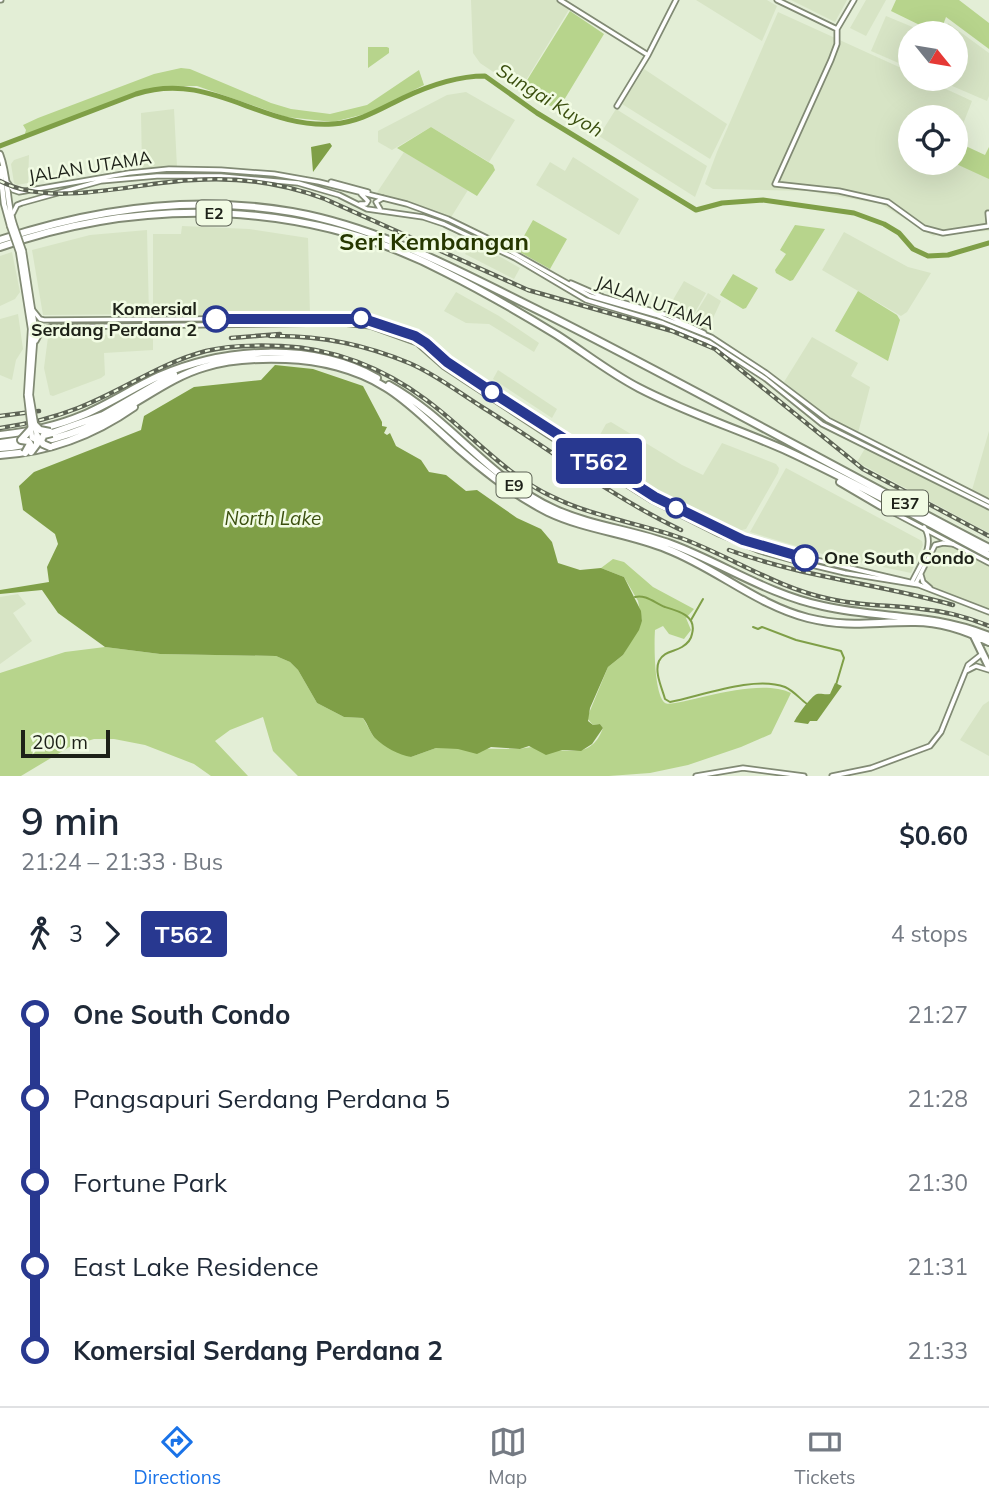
<!DOCTYPE html>
<html lang="en">
<head>
<meta charset="utf-8">
<style>
	body { margin:0; font-family:Mulish,sans-serif; background:#f6f6f7; color:#1f2937; height:100vh; display:flex; flex-direction:column; font-size:26px; white-space:nowrap }
	* { box-sizing:border-box; margin:0 }
	p { font-size:23px; color:#747a83 }
	.icon { flex:none; width:38px; height:38px; fill:none; stroke:currentColor; stroke-width:2; stroke-linecap:round; stroke-linejoin:round }
	.map { position:relative; height:776px; overflow:hidden }
	.details { display:flex; flex-direction:column; background:#fff; flex:1 }
	.details>* { flex:none }
	.badge { padding:0 14px; border-radius:5px; font-size:24px; line-height:46px }
	.needle { width:46px; rotate:120deg }
	.buttons { position:absolute; left:898px; top:21px; display:grid; gap:14px }
	.buttons a { display:grid; place-items:center; width:70px; height:70px; border-radius:50%; background:#fff; box-shadow:0 7px 28px #0002; font-size:35px }
	.scale { position:absolute; left:21px; bottom:18px; width:89px; box-sizing:border-box; padding-left:7px; border:4px solid #1d2118; border-top:0; font-size:19px; line-height:24px; white-space:nowrap; color:#1d2118; -webkit-text-stroke:5px #f1fbe3; paint-order:stroke }
	.map>.badge { position:absolute; translate:-50% -50%; box-shadow:0 0 0 4px #fff }
	.legs { display:flex; align-items:center; gap:10px; height:77px; padding:0 21px; font-size:23px }
	.legs p { margin-inline-start:auto }
	.headline { display:flex; align-items:center; justify-content:space-between; height:119px; padding:0 21px }
	h1 { font-size:38px; font-weight:600; line-height:52px }
	ul { padding:0 21px; list-style:none }
	li { display:flex; align-items:center; gap:24px; height:84px; font-size:26px }
	li i { display:grid; place-items:center; width:10px; height:100%; margin:0 9px; background:currentColor }
	li i::after { content:''; width:18px; height:18px; margin:-9px; border:5px solid; border-radius:50%; background:#fff }
	li p { margin-inline-start:auto }
	li:first-child i { background:linear-gradient(#0000 50%,currentColor 0) }
	li:last-child i { background:linear-gradient(currentColor 50%,#0000 0) }
	.tabs { display:flex; justify-content:space-around; align-items:center; height:98px; border-top:2px solid #e0e1e3; background:#fff; font-size:19px; color:#747a83 }
	.tabs a { display:grid; justify-items:center; gap:4px }
	.tabs .selected { color:#1a73e8 }
	.map>svg:first-child { display:block }
</style>
</head>
<body>
<div class="map">
<svg width="989" height="776" viewBox="0 0 989 776">
	<rect width="100%" height="100%" fill="#e3eed6"/>
	<path fill="#d7e4c5" d="M471,0H556L570,8L520,90L480,63L473,53Z
		M696,0H767L777,6L762,41Z
		M791,0H847L835,22Z
		M866,0H886L866,36L850,28Z
		M778,12L910,72V79H924L972,101L956,142V117H910V163H954L989,177V231L944,233L933,236L881,204L808,191L713,189L705,184L717,152Z
		M886,16L927,33H910V68L871,51Z
		M948,23L989,53V96L987,101L936,79H956V33H944Z
		M644,69L727,124L710,159L622,104Z
		M466,92L515,120L489,162L431,127L392,150L378,142V131L447,95Z
		M174,109L177,167L142,169L141,113Z
		M616,109L707,166L695,197L599,136Z
		M404,152L468,190L450,219L427,208L376,194Z
		M29,155L28,183L17,185L14,183L11,164L14,160Z
		M573,157L639,199L619,235L536,185L550,162L565,171Z
		M182,226L249,229L308,238L310,315L153,316V234H181Z
		M147,230L149,314L43,315L32,250L90,235Z
		M844,232L908,267L931,273L907,312L901,316L822,270Z
		M472,241L520,268L514,279L465,254Z
		M12,252L20,292L15,299L0,306V256Z
		M684,281L706,293L690,321L667,310Z
		M456,292L499,316L539,343L534,352L489,324L466,323L444,311Z
		M708,293L721,301L706,333L690,323Z
		M18,314L23,349L16,360L12,380L0,375V319Z
		M153,333V350L104,353L105,375L101,378L53,396L50,395L44,368L48,337Z
		M812,337L858,363L851,376L870,387L858,433L828,418L784,382Z
		M498,370L557,409L552,418L493,379Z
		M611,422L682,465L703,475L722,443L776,464L779,468L778,473L746,529L738,531L691,511L654,491L591,451L606,424Z
		M989,431V496L988,499L972,490Z
		M867,445L989,510V533L857,462Z
		M786,468L922,541L923,545L911,573L826,555L750,532Z
		M939,545H951L989,566V610L933,588L924,581L922,571L936,546Z
		M18,594L26,604L13,613L32,641L0,664V597Z
		M989,701V756L960,740L983,705Z"/>
	<path fill="#b7d48c" d="M896,0H959L989,23V49L946,17L940,33H936L891,11Z
		M570,11L604,34L558,110L521,90Z
		M368,47H387L389,48V53L368,68Z
		M181,68L190,69L271,103L291,109L330,114L367,105L419,70L424,85L369,113L333,122L286,117L197,86H171L146,89L24,137L26,130L23,125L38,118L154,74Z
		M431,127L493,165L495,170L477,196L397,148Z
		M957,142L985,155L989,147V179L954,163H956Z
		M533,220L567,239L550,269L516,250Z
		M795,225L825,229L793,280L790,281L776,273L775,270L786,254L780,250Z
		M733,274L758,288L746,308L743,309L720,295Z
		M858,291L897,315L900,320L888,361L835,331Z
		M613,559L624,562L653,587L694,609L686,618L691,630L684,639L669,634L663,626L655,630C654,643 654,695 665,703C674,709 755,675 791,693L771,734L741,747L688,765L650,773L609,776H298L273,751L263,717L230,730L215,741L248,776H211L194,764L145,745L114,739H94L71,746L21,776H0V673L65,652L105,647L160,654L276,656L290,662L298,670L317,703L344,717L363,718L373,736L411,757L436,748L520,749C549,740 588,770 603,728L600,724L593,725L587,718L608,667L623,655L642,621L638,601L624,577L601,568Z"/>
	<path fill="#7f9f47" d="M330,143L332,146L313,172L311,147Z
		M275,365L313,369L363,386L382,422V426L387,427L384,433L387,435L390,433L396,446L421,460L429,472L446,475L466,491L477,490L517,518L541,529L552,542L558,563L580,570L601,568L624,577L641,611L642,621L639,630L623,655L608,667L590,708L588,721L593,725L600,724L603,728L592,744L581,751L562,750L546,755L529,746L520,749L491,747L477,754L458,749L436,748L411,757C399,755 384,747 375,738C370,733 368,724 363,718L344,717L317,703L298,670L290,662L276,656L160,654L105,647L58,613L42,590L0,594V590L49,582L47,567L58,544L55,534L23,510L19,486L34,472L141,430L144,416L194,387L261,380Z
		M835,683L842,686L817,721H810L808,724L794,722C797,716 811,696 817,694C821,693 825,695 830,694Z"/>
	<g fill="none" stroke-linecap="round" stroke-linejoin="round">
		<path stroke="#7f9f47" stroke-width="2" d="M635,597C645,594 655,603 665,607C679,611 697,616 692,634C691,640 687,644 682,647C674,652 664,651 659,661C654,672 662,688 665,699L670,702C701,696 755,675 785,687C794,691 800,699 807,704
			M691,620L703,599
			M753,627L758,629L762,627L796,640L841,651L844,658L836,685"/>
		<path stroke="#7f9f47" stroke-width="5" d="M0,146L136,94C211,70 261,129 333,124C360,122 380,109 403,98C428,86 457,76 485,76L537,113L696,210L722,203L763,200L854,213L884,224L899,233L913,249L928,256L948,255L989,243"/>
		<g stroke="#818a74" stroke-width="7">
			<path id="tertiary" d="M0,0H1
				M560,0L648,55
				M777,0L837,29
				M837,29V44L831,60L775,184L839,191L888,202L924,228L943,233L989,226
				M837,29L854,0
				M617,106L648,55L676,0
				M331,182L368,192
				M8,183L13,190L19,192L129,173L169,169L221,170L274,174L319,182L407,204L448,219L487,238L590,296L656,315L711,337L766,373L828,420L989,502
				M360,204H366L368,201L361,194
				M380,209L376,202L383,198
				M13,213L17,205L22,203L101,181L157,176H221L298,183L339,195L367,209L423,217L444,224L515,258L586,300L663,323L709,342L766,379L822,424L989,507
				M988,213L989,224
				M571,283L603,297L667,315L704,333
				M881,506L989,563
				M966,671L976,666L989,670
				M696,776L743,768L804,776
				M832,776L871,768L930,746L941,732L968,665L982,654"/>
		</g>
		<g stroke="#818a74" stroke-width="7">
			<path id="secondary" d="M32,309L40,319L44,320L342,318L370,320L420,338L447,362L655,497L739,538L786,553L918,584
				M36,341L42,330L50,327L342,323L370,326L417,343L443,366L548,435L651,500L719,534L760,551L799,562L845,573L919,585L989,612
				M921,575L923,582L930,588
				M912,582C920,565 936,545 924,527
				M916,583L935,545L943,543L953,544"/>
		</g>
		<g stroke="#818a74" stroke-width="8">
			<path id="primary" d="M0,154C9,177 6,202 14,225
				M0,168L4,204L10,226
				M23,251L35,329L30,395
				M19,252L31,329L27,395"/>
		</g>
		<g stroke="#818a74" stroke-width="10">
			<path id="motorway" d="M0,240C93,209 194,195 292,212C383,228 464,274 546,314C695,389 841,471 989,548
				M0,247C145,196 307,200 445,272C483,291 521,313 557,335C585,353 610,373 639,388C685,412 735,428 783,449C853,481 921,519 989,555
				M389,385C450,419 490,480 554,509C591,526 633,530 671,544C722,563 769,595 823,606C881,619 932,613 989,636
				M52,433L103,415L174,374
				M0,435C28,432 57,426 83,415C109,404 133,388 159,376C226,347 312,342 377,378
				M0,443L21,440
				M0,448C37,445 76,434 109,417C142,401 170,377 205,367C231,359 259,358 286,359C319,360 357,369 385,387C405,399 422,416 439,431C472,462 508,492 548,512C586,530 628,533 667,549C716,568 757,605 808,618C849,628 871,622 911,622C937,621 965,630 989,642
				M0,455C48,452 94,435 134,407
				M840,482L881,506
				M974,636L989,667"/>
		</g>
		<use href="#tertiary" stroke="#fff" stroke-width="3.5"/>
		<use href="#secondary" stroke="#fff" stroke-width="3.5"/>
		<use href="#primary" stroke="#fff" stroke-width="4.5"/>
		<use href="#motorway" stroke="#fff" stroke-width="6"/>
		<g stroke="#5e6456" stroke-width="4.5">
			<path id="rail" d="M0,181C53,209 135,182 194,180C240,177 283,183 325,199L528,290L672,331L715,349L863,469L989,536
				M270,336C318,335 364,344 409,363C435,374 458,392 482,407C548,448 610,496 681,530
				M231,338L280,334
				M0,416L39,411
				M0,428C27,424 53,418 78,408C122,391 160,363 206,351C230,345 256,345 281,346C333,348 383,368 425,399C469,431 503,474 553,497C594,517 639,523 681,538C732,557 777,588 830,599C860,606 891,605 921,609C945,611 967,617 989,626
				M729,550C802,577 879,584 953,605"/>
		</g>
		<use href="#rail" stroke="#f1fbe3" stroke-width="2" stroke-dasharray="5" stroke-linecap="butt"/>
		<g stroke="#818a74" stroke-width="8" stroke-linecap="butt">
			<path id="primary-bridge" d="M14,225L23,251
				M10,226L19,252
				M27,395L32,438L36,440L37,436L30,395"/>
		</g>
		<g stroke="#818a74" stroke-width="10" stroke-linecap="butt">
			<path id="motorway-bridge" d="M35,425L40,430L50,432
				M50,447L43,444L41,440L44,435L52,433
				M31,452L37,444V436
				M25,453L30,444L28,441L21,440L31,429"/>
		</g>
		<use href="#primary-bridge" stroke="#fff" stroke-width="4.5"/>
		<use href="#motorway-bridge" stroke="#fff" stroke-width="6"/>
	</g>
	<g fill="none" stroke-linecap="round" stroke-linejoin="round">
		<g stroke="#fff" stroke-width="16">
			<path id="line-1" d="M216,319H364L415,336L426,343L447,362L501,398L655,497L743,540L805,558"/>
		</g>
		<use href="#line-1" stroke="#283890" stroke-width="10"/>
	</g>
	<g fill="#fff" stroke="#283890" stroke-width="3.5">
		<circle cx="361" cy="318" r="9"/>
		<circle cx="216" cy="319" r="12"/>
		<circle cx="492" cy="392" r="9"/>
		<circle cx="676" cy="508" r="9"/>
		<circle cx="805" cy="558" r="12"/>
	</g>
	<g text-anchor="middle" stroke-width="5" stroke-linejoin="round" paint-order="stroke">
		<g fill="#f1fbe3" stroke="#5d6255" stroke-width="2">
			<rect x="196.5" y="200.5" width="35" height="25" rx="5"/>
			<rect x="496.5" y="472.5" width="35" height="25" rx="5"/>
			<rect x="882" y="490.5" width="46" height="25" rx="5"/>
		</g>
		<g font-size="16" font-weight="bold" fill="#1d2118">
			<text x="214" y="219">E2</text>
			<text x="514" y="491">E9</text>
			<text x="905" y="509">E37</text>
		</g>
		<g font-size="18" fill="#1d2118" stroke="#f1fbe3">
			<text transform="translate(90 167) rotate(-9)" y="6">JALAN UTAMA</text>
			<text transform="translate(655 303) rotate(20)" y="6">JALAN UTAMA</text>
		</g>
		<g font-size="18" font-weight="bold" fill="#1d2118" stroke="#f1fbe3" text-anchor="end">
			<text x="197" y="315">Komersial<tspan x="197" dy="21">Serdang Perdana 2</tspan></text>
			<text x="824" y="564" text-anchor="start">One South Condo</text>
		</g>
		<g font-size="19" font-style="italic" fill="#3a4f0e" stroke="#f1fbe3">
			<text transform="translate(550 100) rotate(32)" y="7">Sungai Kuyoh</text>
			<text x="273" y="525">North Lake</text>
		</g>
		<g font-size="24" font-weight="bold" fill="#263700" stroke="#f1fbe3">
			<text x="434" y="250">Seri Kembangan</text>
		</g>
	</g>
</svg>
<div class="buttons">
<a><svg class="needle" viewBox="-14 -14 28 28"><path d="M0-13l5 13h-10z" fill="#e53935"/><path d="M0 13l5-13h-10z" fill="#747a83"/></svg></a>
<a><svg class="icon" aria-label="locate" viewBox="0 0 24 24"><circle cx="12" cy="12" r="6"/><path d="M12 2v4M12 18v4M2 12h4M18 12h4"/></svg></a>
</div>
<div class="scale">200 m</div>
<b class="badge" style="left:599px;top:461px;background:#283890;color:#fff">T562</b>
</div>
<section class="details">
<div class="headline"><div><h1>9 min</h1><p>21:24 – 21:33 · Bus</p></div><b>$0.60</b></div>
<div class="legs"><svg class="icon" aria-label="walk" viewBox="0 0 24 24"><circle cx="13" cy="4" r="2"/><path d="M13 8l-2 6 4 7M11 14l-3 7M7 12l3-4h3l4 4"/></svg>3<svg class="icon" aria-label="forward" viewBox="0 0 24 24"><path d="M9 5l7 7-7 7"/></svg><b class="badge" style="background:#283890;color:#fff">T562</b><p>4 stops</p></div>
<ul>
<li><i style="color:#283890"></i><b>One South Condo</b><p>21:27</p></li>
<li><i style="color:#283890"></i><span>Pangsapuri Serdang Perdana 5</span><p>21:28</p></li>
<li><i style="color:#283890"></i><span>Fortune Park</span><p>21:30</p></li>
<li><i style="color:#283890"></i><span>East Lake Residence</span><p>21:31</p></li>
<li><i style="color:#283890"></i><b>Komersial Serdang Perdana 2</b><p>21:33</p></li>
</ul>
</section>
<nav class="tabs">
<a class="selected"><svg class="icon" aria-label="directions" viewBox="0 0 24 24"><path d="M12 3l9 9-9 9-9-9zM9 14v-3h6M13 9l2 2-2 2"/></svg>Directions</a>
<a><svg class="icon" aria-label="map" viewBox="0 0 24 24"><path d="M3 6l6-2 6 2 6-2v14l-6 2-6-2-6 2zM9 4v14M15 6v14"/></svg>Map</a>
<a><svg class="icon" aria-label="tickets" viewBox="0 0 24 24"><path d="M3 7h18v10H3zM15 7v10"/></svg>Tickets</a>
</nav>
</body>
</html>
